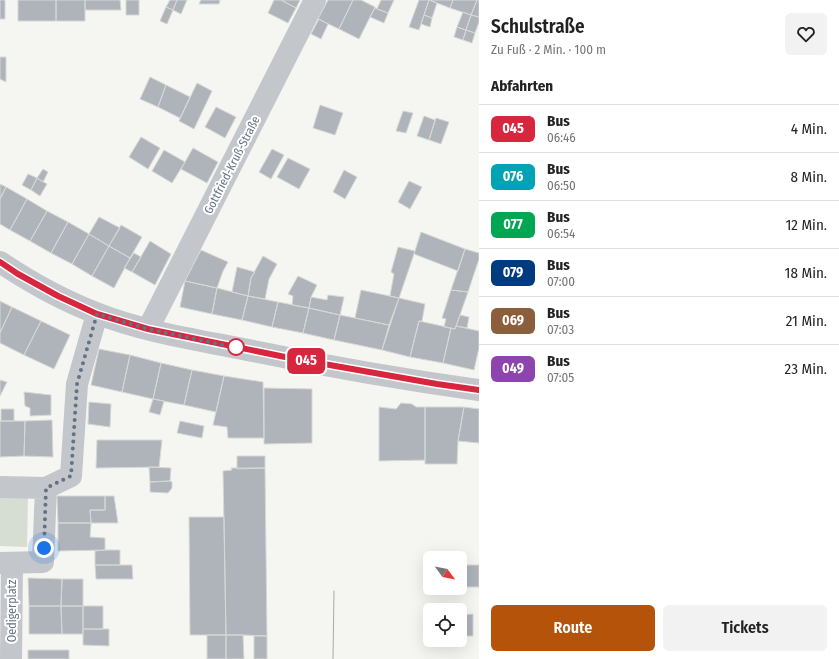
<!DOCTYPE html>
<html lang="de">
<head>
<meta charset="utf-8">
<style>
	body { margin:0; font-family:"Fira Sans Condensed",sans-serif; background:#f2f2f2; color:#222; height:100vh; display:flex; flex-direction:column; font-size:15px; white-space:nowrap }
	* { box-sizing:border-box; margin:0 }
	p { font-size:13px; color:#767676 }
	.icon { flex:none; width:22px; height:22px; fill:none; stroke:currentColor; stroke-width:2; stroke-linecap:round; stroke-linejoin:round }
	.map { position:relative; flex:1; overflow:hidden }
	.panel { display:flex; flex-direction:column; background:#fff; width:360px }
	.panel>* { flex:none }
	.badge { padding:0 8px; border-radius:6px; font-size:14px; line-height:26px }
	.needle { width:26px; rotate:122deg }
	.tools { position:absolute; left:423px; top:551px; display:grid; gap:8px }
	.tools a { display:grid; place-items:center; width:44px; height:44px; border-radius:6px; background:#fff; box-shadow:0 4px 16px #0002; font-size:20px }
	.you { position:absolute; width:20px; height:20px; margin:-10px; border:3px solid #fff; border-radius:50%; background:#1a73e8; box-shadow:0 0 0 6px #1a73e833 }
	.map>.badge { position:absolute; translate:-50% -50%; box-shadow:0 0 0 2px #fff }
	h2 { padding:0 12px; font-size:15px; line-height:36px }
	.round { display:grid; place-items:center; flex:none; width:42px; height:42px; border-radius:6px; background:#f2f2f2 }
	.headline { display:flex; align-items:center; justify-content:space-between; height:68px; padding:0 12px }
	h1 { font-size:19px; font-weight:600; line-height:30px }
	.action { display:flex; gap:8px; margin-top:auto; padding:8px 12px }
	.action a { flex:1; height:46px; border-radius:6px; background:#b45309; color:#fff; font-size:16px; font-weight:600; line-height:46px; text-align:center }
	.action a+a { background:#f2f2f2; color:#222 }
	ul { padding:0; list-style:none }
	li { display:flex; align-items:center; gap:12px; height:48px; padding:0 12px; border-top:1px solid #e0e0e0 }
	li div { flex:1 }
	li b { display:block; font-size:15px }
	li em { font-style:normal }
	li .badge { min-width:44px; font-weight:700; text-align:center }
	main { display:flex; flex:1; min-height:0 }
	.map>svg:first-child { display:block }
</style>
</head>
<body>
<main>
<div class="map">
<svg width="479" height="659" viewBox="0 0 479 659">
	<rect width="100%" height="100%" fill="#f5f6f2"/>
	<path fill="#d6ddd3" d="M28,495L27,547L0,546V496Z"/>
	<path fill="#aeb4ba" stroke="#d7d7d5" d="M0,0H5V19H0Z
		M18,0H56V21H18Z
		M56,0H85V21H56Z
		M85,0H120L121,10H85Z
		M126,0H139V15H126Z
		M170,0H177L173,10L166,7Z
		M177,0H187L181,14L173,10Z
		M201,0H220L219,4H199Z
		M274,0H281L296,8L288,23L268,13Z
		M281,0H300L296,8Z
		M328,0H353L339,29L318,19Z
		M353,0H361L375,7L359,39L339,29Z
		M381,0H394L388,13L377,9Z
		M419,0H429L419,30L409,27Z
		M429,0L437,3L432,18L424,15Z
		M429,0H453L450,8Z
		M453,0H477L471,15L450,8Z
		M477,0H479V17L471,15Z
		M166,7L173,10L167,24L160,21Z
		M375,8L388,13L384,23L370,17Z
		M463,12L471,15L466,30L457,27Z
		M424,15L432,18L430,27L421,24Z
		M471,15L479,17V22L475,33L466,30Z
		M319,19L328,24L321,39L311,34Z
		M457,27L466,30L463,40L454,37Z
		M466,30L475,33L472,43L463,40Z
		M0,57H6V82L0,79Z
		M150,77L166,85L158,107L140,99Z
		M197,83L212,91L194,129L179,121Z
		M166,85L190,97L180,118L158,107Z
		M320,105L343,113L335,135L313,128Z
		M216,107L236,117L225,138L205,127Z
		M403,111L413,113L406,133L396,131Z
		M424,116L435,120L429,140L417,136Z
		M436,118L449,122L441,144L429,140Z
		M141,137L160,148L148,169L129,157Z
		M193,148L218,162L207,183L181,169Z
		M272,149L284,155L271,179L259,172Z
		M164,150L185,162L172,183L152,171Z
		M288,158L310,169L299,189L277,177Z
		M43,169L48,172L43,182L37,178Z
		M344,170L357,177L345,199L333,192Z
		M28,174L37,178L31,190L22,185Z
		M37,178L47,184L40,196L31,190Z
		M409,181L422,187L410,209L398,202Z
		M0,184L6,187L0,199Z
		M6,187L27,199L10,230L0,224V199Z
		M27,199L47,211L30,241L10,230Z
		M47,211L68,222L51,253L30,241Z
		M99,217L120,228L109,246L89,234Z
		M68,222L89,234L72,264L51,253Z
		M121,225L142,237L130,258L109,246Z
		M421,232L465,249L458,271L414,254Z
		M89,234L109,246L92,276L72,264Z
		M150,241L171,254L155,285L132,272Z
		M109,246L130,258L114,288L92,276Z
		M398,247L415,251L399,298L390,296L394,274L391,272Z
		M465,249L479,253V259L468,292L451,290Z
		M201,250L228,262L223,271L217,288L185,281Z
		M134,253L141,257L132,272L124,268Z
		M263,256L277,264L269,279L265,299L248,296L251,278Z
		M237,267L255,272L251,278L248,296L232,292Z
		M298,276L317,285L311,297L309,308L292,305L293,296L288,294Z
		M185,281L217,288L212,314L180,307Z
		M217,288L248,296L242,320L212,314Z
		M361,290L399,298L389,325L355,318Z
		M451,290L468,292L455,329L444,327L446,319L442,318Z
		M328,295L344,297L340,315L309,308L311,297L327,300Z
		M248,296L278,302L272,327L242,320Z
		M399,298L425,304L422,321H419L410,357L382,350Z
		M0,301L12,307L0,333Z
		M278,302L309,308L303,333L272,327Z
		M12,307L41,321L24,355L0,343V333Z
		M309,308L340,315L334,340L303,333Z
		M340,315L389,325L382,350L334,340Z
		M460,315L469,317L467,328L456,326Z
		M41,321L70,335L54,369L24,355Z
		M419,321L451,328L443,363L410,357Z
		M456,326L479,331V348L474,370L443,363L451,328L455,329Z
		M99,349L130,355L122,392L91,385Z
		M130,355L161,363L153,399L122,392Z
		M161,363L192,370L184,405L153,399Z
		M192,370L224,376L216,412L184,405Z
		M224,376L263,382L264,438H228L227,427L213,425Z
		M0,380L7,382L0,396Z
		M264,388L312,389V443L264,444Z
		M24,392L51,395V415L30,416V408L25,406Z
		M153,399L164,401L160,415L149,412Z
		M89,402L111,404L110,427L88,424Z
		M401,403L412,404L416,407H425V460L379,461V407L396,409Z
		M425,407H464L458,441L457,464H425Z
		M464,407L479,409V443L458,441Z
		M1,409H14V421H1Z
		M52,420L53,457L24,456L25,421Z
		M0,421H25L24,456L0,457Z
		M180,421L204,426L202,438L177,433Z
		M97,440H162L159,467L96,468Z
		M237,456H265V468L237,469Z
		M149,467L171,468L170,481L150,482Z
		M231,468H265L267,636L243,635H226L223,471L232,470Z
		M170,481L172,482V488L168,493L150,492V482Z
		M57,496H105V510H90L91,523H58Z
		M105,496H114L118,523H91L90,510H105Z
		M189,517H224L226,635H190Z
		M58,523H91L90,537L105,538V550L58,551Z
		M105,550H120V565H95V551Z
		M95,565H132L133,579H96Z
		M460,565H479V587H460Z
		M28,578L62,579L61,606H29Z
		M62,579H83V606H61Z
		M29,606H61L62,634H29Z
		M61,606H83V634H62Z
		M83,606H103V629H83Z
		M473,614V636H460V615Z
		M83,629H109V646L83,645Z
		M207,635H226V659H207Z
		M226,635H243L244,659H226Z
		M254,636H267V659H254Z
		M28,650H69V659H28Z"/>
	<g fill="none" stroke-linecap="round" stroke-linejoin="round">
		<path stroke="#c3c6ca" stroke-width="22" d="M0,262C30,282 62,300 96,313C146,333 205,341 258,352C331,367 405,380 479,390
			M148,329L315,0
			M0,487L46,488L71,476L77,384L97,314
			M0,563L43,562L46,488
			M11,659L12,563"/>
		<path stroke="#a3a9af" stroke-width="1" d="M333,659L334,591"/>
	</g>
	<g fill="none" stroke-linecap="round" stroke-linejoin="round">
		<g stroke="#fff" stroke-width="9">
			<path id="line" d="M0,262L18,274L58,296L97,314L148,329L290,358L437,384L479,390"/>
		</g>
		<use href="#line" stroke="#d7263d" stroke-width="6"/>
		<path stroke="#647384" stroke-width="4" stroke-dasharray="0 7.2" d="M44,548L46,488L71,476L77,384L97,314L148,329L238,348L236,347"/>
	</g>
	<circle fill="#fff" stroke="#d7263d" stroke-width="2" cx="236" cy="347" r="8"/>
	<g text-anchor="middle" stroke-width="4" stroke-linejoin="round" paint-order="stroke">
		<g font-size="12" fill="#647384" stroke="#fff">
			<text transform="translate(232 165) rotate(-63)" y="4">Gottfried-Kruß-Straße</text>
			<text transform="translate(12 611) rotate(-90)" y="4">Oedigerplatz</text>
		</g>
	</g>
</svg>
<div class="tools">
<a><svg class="needle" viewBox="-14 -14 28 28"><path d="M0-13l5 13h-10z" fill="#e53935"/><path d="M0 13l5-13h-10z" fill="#767676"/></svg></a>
<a><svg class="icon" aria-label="locate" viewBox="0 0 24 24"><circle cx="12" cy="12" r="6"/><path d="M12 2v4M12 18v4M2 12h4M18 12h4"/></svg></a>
</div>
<div class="you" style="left:44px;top:548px"></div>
<b class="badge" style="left:306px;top:361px;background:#d7263d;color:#fff">045</b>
</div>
<section class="panel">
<div class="headline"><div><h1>Schulstraße</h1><p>Zu Fuß · 2 Min. · 100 m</p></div><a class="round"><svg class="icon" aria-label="heart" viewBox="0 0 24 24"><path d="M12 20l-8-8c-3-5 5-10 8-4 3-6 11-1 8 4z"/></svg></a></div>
<h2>Abfahrten</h2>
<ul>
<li><span class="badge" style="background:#d7263d;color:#fff">045</span><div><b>Bus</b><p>06:46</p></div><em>4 Min.</em></li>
<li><span class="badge" style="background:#00a3b4;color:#fff">076</span><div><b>Bus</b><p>06:50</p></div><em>8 Min.</em></li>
<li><span class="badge" style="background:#00a651;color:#fff">077</span><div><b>Bus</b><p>06:54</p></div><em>12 Min.</em></li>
<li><span class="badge" style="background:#003b80;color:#fff">079</span><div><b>Bus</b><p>07:00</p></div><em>18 Min.</em></li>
<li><span class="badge" style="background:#8b5e3c;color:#fff">069</span><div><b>Bus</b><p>07:03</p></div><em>21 Min.</em></li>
<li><span class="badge" style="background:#8e44ad;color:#fff">049</span><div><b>Bus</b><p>07:05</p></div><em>23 Min.</em></li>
</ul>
<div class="action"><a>Route</a><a>Tickets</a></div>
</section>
</main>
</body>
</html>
